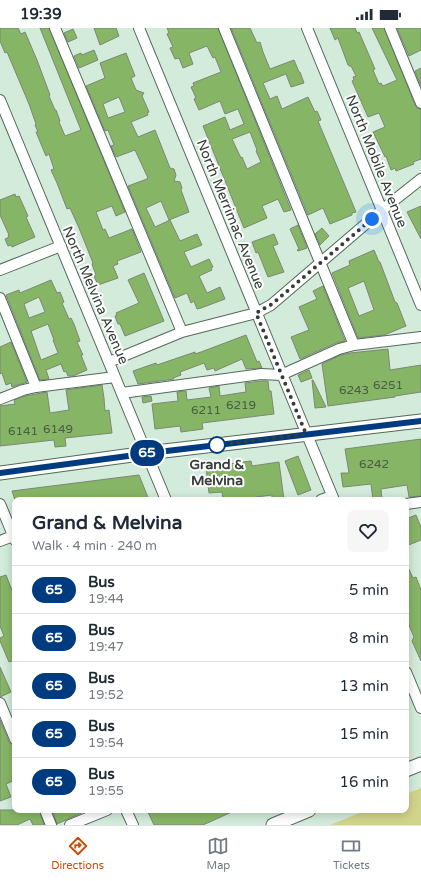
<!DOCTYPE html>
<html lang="en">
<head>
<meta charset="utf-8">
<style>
	body { margin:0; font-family:"Varela Round",sans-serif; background:#f6f6f7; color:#1f2937; height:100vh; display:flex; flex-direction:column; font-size:15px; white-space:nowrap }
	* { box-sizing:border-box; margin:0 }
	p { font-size:13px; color:#747a83 }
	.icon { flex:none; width:22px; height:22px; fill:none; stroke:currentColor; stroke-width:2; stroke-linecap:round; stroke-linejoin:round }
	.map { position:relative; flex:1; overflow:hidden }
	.details { position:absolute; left:12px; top:469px; width:397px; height:316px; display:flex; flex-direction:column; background:#fff; border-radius:8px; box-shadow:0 2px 10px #0003 }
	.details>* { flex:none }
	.badge { padding:0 8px; border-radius:13px; font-size:14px; line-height:26px }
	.you { position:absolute; width:20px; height:20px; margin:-10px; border:3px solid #fff; border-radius:50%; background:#1a73e8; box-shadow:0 0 0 6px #1a73e833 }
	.map>.badge { position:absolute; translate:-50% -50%; box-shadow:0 0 0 2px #fff }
	.round { display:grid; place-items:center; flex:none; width:42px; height:42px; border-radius:8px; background:#f6f6f7 }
	.headline { display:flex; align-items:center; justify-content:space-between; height:68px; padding:0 20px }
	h1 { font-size:19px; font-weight:700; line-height:30px }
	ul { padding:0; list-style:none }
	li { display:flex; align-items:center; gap:12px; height:48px; padding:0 20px; border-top:1px solid #e0e1e3 }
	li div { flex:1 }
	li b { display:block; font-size:15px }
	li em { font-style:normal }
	li .badge { min-width:44px; font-weight:700; text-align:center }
	.status { display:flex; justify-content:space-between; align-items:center; height:28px; padding:0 20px; background:#fff; direction:ltr }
	.status svg { height:11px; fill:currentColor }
	.menu { display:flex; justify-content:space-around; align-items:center; height:56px; border-top:1px solid #e0e1e3; background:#fff; font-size:11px; color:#747a83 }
	.menu a { display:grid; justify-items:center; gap:2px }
	.menu .current { color:#ce4a00 }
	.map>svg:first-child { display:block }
</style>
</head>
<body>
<div class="status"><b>19:39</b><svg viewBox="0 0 49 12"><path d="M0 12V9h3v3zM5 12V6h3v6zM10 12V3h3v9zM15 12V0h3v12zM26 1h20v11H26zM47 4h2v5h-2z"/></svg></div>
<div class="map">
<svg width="421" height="797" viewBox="0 0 421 797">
	<rect width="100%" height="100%" fill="#d3ebda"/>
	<path fill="#d1d48b" d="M421,760V797H330L367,782H406V766Z"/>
	<path fill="#87b566" stroke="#7b8873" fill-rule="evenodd" d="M0,0H18L21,6L25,4L37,32L50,67L49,68L55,82H56L60,93L59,94L65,108L81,102L40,0H49L125,184L116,188L112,178L96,184L103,202L105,201L109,210L132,201L141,224L117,233L118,236L113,238L118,250L98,257L94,248L96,247L92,236L93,235L79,200L70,180L67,181L57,155L51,142L54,141L49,126L46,128L36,104H38L35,97L36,96L29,76L7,24L5,25L0,13Z
		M94,0H116L119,8L100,17Z
		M167,0H218L291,182L284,184L278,171L262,178L267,190L244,200L203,98L225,89L230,102L244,96L238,81L225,86L220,73L199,82L194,71L196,70L191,59L194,58L193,55L221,44L215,29L213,30L207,18L189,25L193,36L183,40L179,30L175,31L170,20L173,19L167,6L169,5ZM250,104L257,122L256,123L261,134L247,141L242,129L241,130L232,111Z
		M231,0H250L257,15L260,14L263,24L270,41L294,32L299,44H300L304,55L291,59L286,46L263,55L270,71L277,68L282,81L308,69L315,84L317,83L321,92L318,93L356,184L352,185V187L330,196L323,180L308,187Z
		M330,0H355L357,5L359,4L375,41L373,42L379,56L381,55L383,58L397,52L372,0H384L415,77L417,80L421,81V131L413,134L414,136L396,143L395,140L391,142L386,128L385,129L373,104L385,99L379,85L368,89L352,53L354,52L353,49L356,48L351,38H349V37H348L338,10L335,12Z
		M397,0H421V22L409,28Z
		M73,1L77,10L68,14L64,5Z
		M94,22L98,32L79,40L74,28L81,25L82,27Z
		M126,25L135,48L131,50L136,62L144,65L142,68L149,84L147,85L148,87L131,94L138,109L155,102L170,140L174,141L176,147L174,153L180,154L182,160L181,162L189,184L169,192L161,173L146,180L155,199L170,192L180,213L197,206L202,217L184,224L191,239L209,231L213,239L211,240L212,242L199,248L207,265L220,259L225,271L201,280L197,281L194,273L191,275L187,265L175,270L128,158L147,151V150H148L135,122L116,129L111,118L114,117L108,102L105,103L86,58L105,50L100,35ZM119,69L125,84L108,90L103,76Z
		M421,40V58L415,43Z
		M15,166L16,169L19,168L28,188L26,189L35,209L12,219L11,217L8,218L5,211L9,209L8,207H9L0,187V172Z
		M421,178V211L407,184Z
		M298,197L307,220L298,223L297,222L299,221L290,201Z
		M322,200L329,208L320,217L315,206Z
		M274,206L278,216L273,218L284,244L268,249L258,224L256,225L252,214Z
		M374,222L379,234H380L395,274L397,275L406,298L384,307L358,310L332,245L350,237L349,233ZM364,253L374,282L359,288L348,260Z
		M144,245L164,293L125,308L120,296H118L115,288L117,287L116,285L139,275L128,252Z
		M51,252L57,265L60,264L64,274L62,275L69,291L71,290L74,296L80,313L77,314L83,327H81L87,342L73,348H68L66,343L64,344L61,336L46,342L49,351L40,352L6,267L19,262L20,265ZM39,269L45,284L29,290L24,276ZM48,296L54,312H53L58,325L41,332L31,303Z
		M323,258L345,313L336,315L300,331L298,326L291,309L309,302L299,279L317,271L313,263Z
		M246,307L257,334L259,333L262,340L246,341L242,331L215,343L214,340L207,342L204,335L180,344L181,347L173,350L174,351L138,356L133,343L156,335L157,337L195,324V326L201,324Z
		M11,314L27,354L12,359L11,355L6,357L2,345L0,346V319Z
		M388,321L390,342L421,337V364L395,368V369L328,378L322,336L341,327L350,325Z
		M309,342L312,350L301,354L298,347Z
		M312,352H313L326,379L315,380Z
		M261,353H268L269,363H271L274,386L202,395L203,401L181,404L180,398L155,401L152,376L178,373L177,364L186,363L187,372L211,369L209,360L219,358L220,368L246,364L245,355Z
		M102,357L104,370L105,383L109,382L112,405L65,410L66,418L55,419L54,412L0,418V378L15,376L14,372L25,368L47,364L50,385L69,382L66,362Z
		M151,368L152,373L143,375L142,369Z
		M421,411V468L409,469L407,457L381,461L382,472H373L371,456L343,459L341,445H349L345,421Z
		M298,428L311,462L298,467L285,433Z
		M251,433L252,438L279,434L284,472H272V467L256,469L257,472H223L222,464L209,465L206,439Z
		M139,447L149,472H15L12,463Z
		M416,487L421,499V512L406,518V491Z
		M406,535L413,550L416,549L421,562V633L412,613L414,609L406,590Z
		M6,547L15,570V632L9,634L0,613V610L4,608L0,598V549Z
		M0,639L11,664L0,669Z
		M0,692L9,714L11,716L15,717V752L6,756L11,769L0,773Z
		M0,782H39L44,797H33L30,791L17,797H0Z
		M52,782H88L57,796Z
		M147,782H236L203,797H154Z"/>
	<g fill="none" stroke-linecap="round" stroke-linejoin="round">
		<g stroke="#53695a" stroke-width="12">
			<path id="minor" d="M55,0L182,304
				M139,0L334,472
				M224,0L354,317
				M307,0L421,277
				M390,0L421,75
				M0,72L166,472
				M0,242L61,218
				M0,270L36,359
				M109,334L182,304L256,285L271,277L382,182L421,151
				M122,365L261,346L281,347L339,321L354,317L421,309
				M0,371L23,362L36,359L115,349
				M321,472L332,468
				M0,476L15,512
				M406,476L421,474
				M0,513L13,508
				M406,644L421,680
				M0,675L15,711
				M45,782L51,797
				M126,782L133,797
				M70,797L107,782"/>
		</g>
		<g stroke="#53695a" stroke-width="15">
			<path id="major" d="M0,445L147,425L421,393
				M406,742L421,736
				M273,797L309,782"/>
		</g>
		<use href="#minor" stroke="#fff" stroke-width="10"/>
		<use href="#major" stroke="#fff" stroke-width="13"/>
	</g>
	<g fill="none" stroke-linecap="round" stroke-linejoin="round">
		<g stroke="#fff" stroke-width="9">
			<path id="line" d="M0,445L158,424L421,393"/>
		</g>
		<use href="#line" stroke="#003b80" stroke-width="6"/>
		<path stroke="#343e38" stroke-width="4" stroke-dasharray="0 7.2" d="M217,417L306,406L256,285L272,276L372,191"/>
	</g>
	<circle fill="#fff" stroke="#003b80" stroke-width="2" cx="217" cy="417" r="8"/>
	<g text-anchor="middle" stroke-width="4" stroke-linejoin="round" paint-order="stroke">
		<g font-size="12" fill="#495c44">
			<text x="388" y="361">6251</text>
			<text x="354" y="366">6243</text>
			<text x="241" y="381">6219</text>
			<text x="206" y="386">6211</text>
			<text x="58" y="405">6149</text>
			<text x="23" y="407">6141</text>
			<text x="374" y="440">6242</text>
		</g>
		<g font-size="14" fill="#343e38" stroke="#fff">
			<text transform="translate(377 133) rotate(68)" y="5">North Mobile Avenue</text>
			<text transform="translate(231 186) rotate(68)" y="5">North Merrimac Avenue</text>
			<text transform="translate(96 267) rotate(67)" y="5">North Melvina Avenue</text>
		</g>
		<g font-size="14" font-weight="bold" fill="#343e38" stroke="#fff">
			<text x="217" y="441">Grand &amp;<tspan x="217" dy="16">Melvina</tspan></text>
		</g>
	</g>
</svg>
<div class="you" style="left:372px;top:191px"></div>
<b class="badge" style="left:147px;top:425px;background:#003b80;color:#fff">65</b>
<section class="details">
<div class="headline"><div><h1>Grand &amp; Melvina</h1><p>Walk · 4 min · 240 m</p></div><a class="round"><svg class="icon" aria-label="heart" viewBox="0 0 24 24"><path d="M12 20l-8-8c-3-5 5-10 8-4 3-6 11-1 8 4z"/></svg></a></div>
<ul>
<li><span class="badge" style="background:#003b80;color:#fff">65</span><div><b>Bus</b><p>19:44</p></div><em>5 min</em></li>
<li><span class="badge" style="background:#003b80;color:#fff">65</span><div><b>Bus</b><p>19:47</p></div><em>8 min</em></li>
<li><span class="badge" style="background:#003b80;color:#fff">65</span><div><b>Bus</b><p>19:52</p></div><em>13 min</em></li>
<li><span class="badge" style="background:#003b80;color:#fff">65</span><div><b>Bus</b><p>19:54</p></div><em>15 min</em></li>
<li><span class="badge" style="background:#003b80;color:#fff">65</span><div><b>Bus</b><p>19:55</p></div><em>16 min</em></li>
</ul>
</section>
</div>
<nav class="menu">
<a class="current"><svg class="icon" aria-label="directions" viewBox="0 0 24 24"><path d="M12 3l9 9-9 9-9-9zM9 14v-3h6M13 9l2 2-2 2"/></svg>Directions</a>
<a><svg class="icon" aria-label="map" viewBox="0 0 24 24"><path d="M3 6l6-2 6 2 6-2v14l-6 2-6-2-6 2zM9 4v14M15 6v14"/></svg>Map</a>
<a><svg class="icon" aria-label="tickets" viewBox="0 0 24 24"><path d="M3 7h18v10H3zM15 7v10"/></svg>Tickets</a>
</nav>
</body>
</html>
